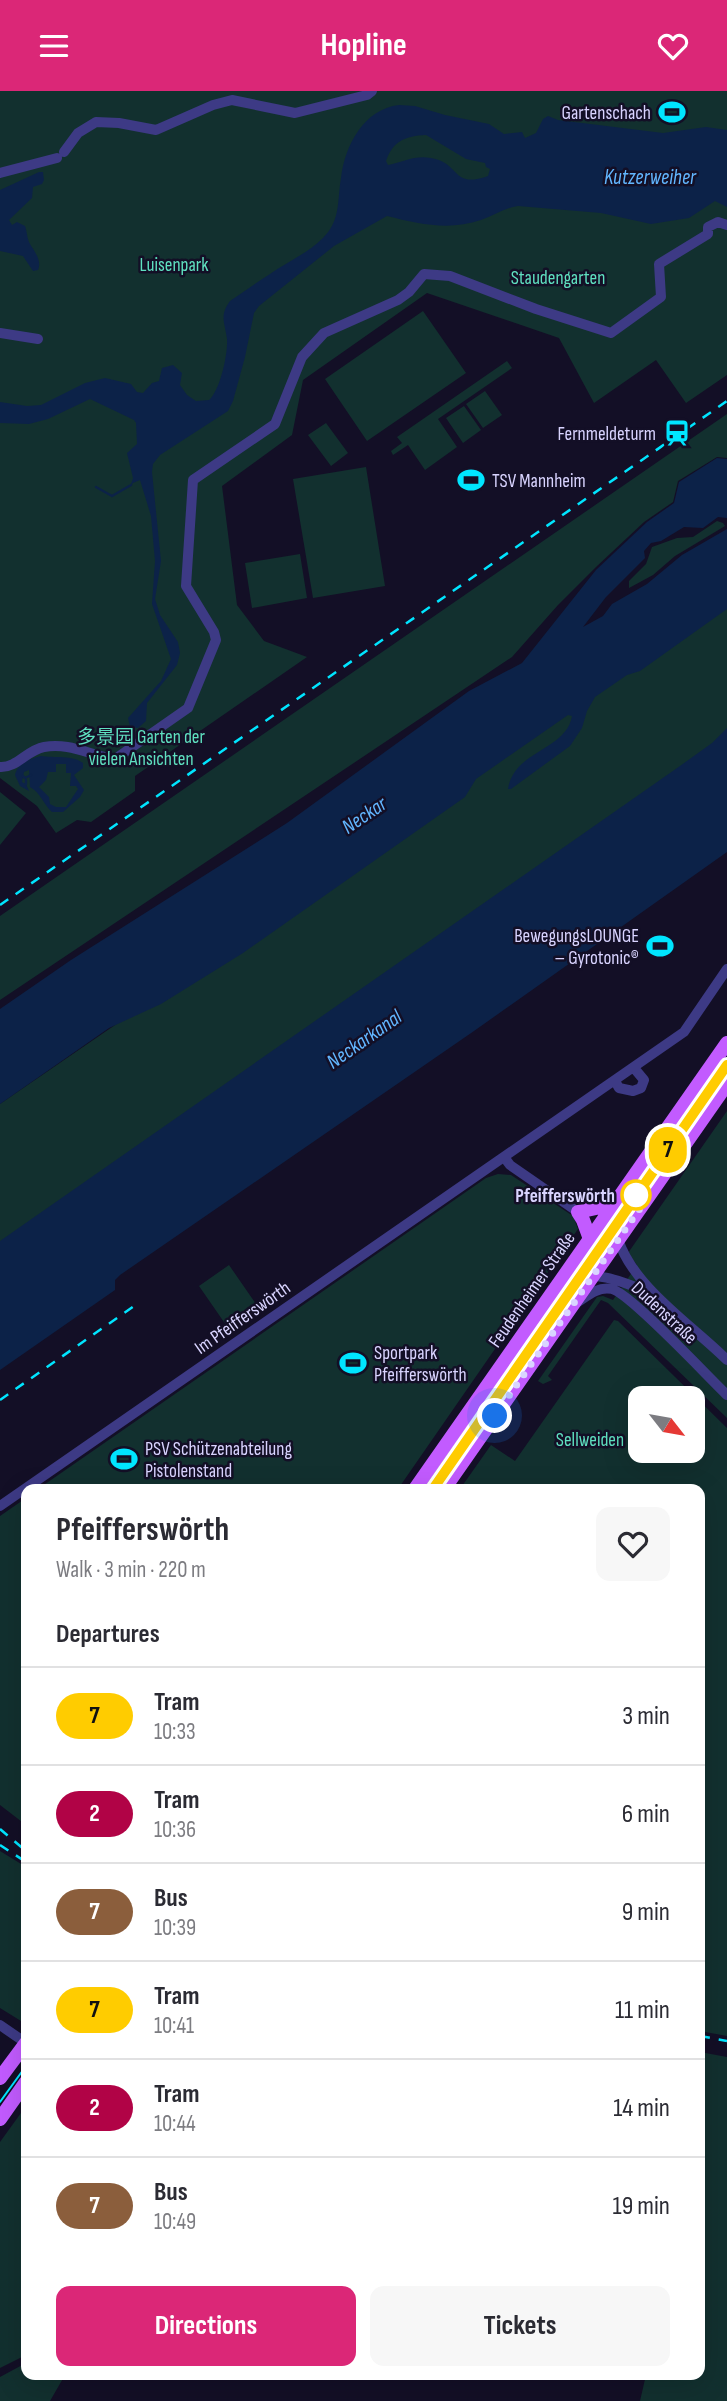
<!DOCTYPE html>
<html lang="en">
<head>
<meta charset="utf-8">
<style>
	body { margin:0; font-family:"Sofia Sans Condensed","Noto Sans SC",sans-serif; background:#f7f7f7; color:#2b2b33; height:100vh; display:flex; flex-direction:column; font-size:26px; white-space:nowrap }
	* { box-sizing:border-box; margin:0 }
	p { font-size:23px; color:#7c7c81 }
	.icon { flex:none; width:38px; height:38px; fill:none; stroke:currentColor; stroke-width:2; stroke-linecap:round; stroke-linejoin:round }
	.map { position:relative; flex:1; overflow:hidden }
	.panel { position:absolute; left:21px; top:1393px; width:684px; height:896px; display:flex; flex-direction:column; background:#fff; border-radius:14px; box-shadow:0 7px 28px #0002 }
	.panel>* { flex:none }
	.badge { padding:0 14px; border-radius:23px; font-size:24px; line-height:46px }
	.needle { width:46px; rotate:121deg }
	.controls { position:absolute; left:628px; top:1295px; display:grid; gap:14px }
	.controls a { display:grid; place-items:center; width:77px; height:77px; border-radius:14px; background:#fff; box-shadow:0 7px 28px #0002; font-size:35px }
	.you { position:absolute; width:35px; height:35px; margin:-18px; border:5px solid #fff; border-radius:50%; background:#1a73e8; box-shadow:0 0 0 10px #1a73e833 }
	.map>.badge { position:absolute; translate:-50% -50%; box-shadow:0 0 0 4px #fff }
	h2 { padding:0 35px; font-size:26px; line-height:63px }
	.round { display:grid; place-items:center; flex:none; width:74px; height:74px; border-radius:14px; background:#f7f7f7 }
	.headline { display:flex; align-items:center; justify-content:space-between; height:119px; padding:0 35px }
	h1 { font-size:33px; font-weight:700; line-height:52px }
	.action { display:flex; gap:14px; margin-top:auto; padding:14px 35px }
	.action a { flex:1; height:80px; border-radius:14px; background:#db2777; color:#fff; font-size:28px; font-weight:700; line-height:80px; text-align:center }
	.action a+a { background:#f7f7f7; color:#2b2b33 }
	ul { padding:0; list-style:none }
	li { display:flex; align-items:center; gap:21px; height:98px; padding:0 35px; border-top:2px solid #e1e1e2 }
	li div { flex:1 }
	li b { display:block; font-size:26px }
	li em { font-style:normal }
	li .badge { min-width:77px; font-weight:700; text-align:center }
	header { display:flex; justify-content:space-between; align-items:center; height:91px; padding:0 35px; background:#db2777; color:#fff; font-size:32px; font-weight:700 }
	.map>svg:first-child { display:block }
</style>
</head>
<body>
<header><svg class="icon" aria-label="menu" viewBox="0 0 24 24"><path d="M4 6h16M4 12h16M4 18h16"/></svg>Hopline<svg class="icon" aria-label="heart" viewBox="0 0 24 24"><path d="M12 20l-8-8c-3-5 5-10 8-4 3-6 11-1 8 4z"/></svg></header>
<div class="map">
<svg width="727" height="2310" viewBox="0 0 727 2310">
	<rect width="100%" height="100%" fill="#130f26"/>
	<path fill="#12302f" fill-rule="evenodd" d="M0,0H727V284L686,312L656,269L594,312L559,247L427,202L303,289L292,344L222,395L237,514L264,550L307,566L135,685V700L91,731L77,729L56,742L37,715L0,687Z
		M423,220L466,282L367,350L325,288Z
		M507,270L512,277L438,328L457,356L425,379L408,354L393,364L391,360L402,352L397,346Z
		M485,300L502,324L483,337L466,313Z
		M464,315L481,339L463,352L446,327Z
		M727,323V367L717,366L678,390L673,411L644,431L596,476L558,514L512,566L0,909V825Z
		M326,332L348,362L331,375L308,344Z
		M366,376L385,495L313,507L293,388Z
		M717,430L723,432L725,435L675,465L653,484L629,497V490L646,473L652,456L677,447L693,446Z
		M300,463L307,507L252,517L245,472Z
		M727,514V640L719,649L0,1152V1013Z
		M0,701L26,722L0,754Z
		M727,1020V1327L608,1212L601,1209L548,1285L552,1289L543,1293L538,1290L597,1206L603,1205L613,1209L637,1174L628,1162Z
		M498,1083L511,1084L573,1125L578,1138L398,1398H38L486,1087Z
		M229,1174L256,1213L226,1234L199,1195Z
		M584,1188L504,1304L500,1305L496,1298L554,1207C563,1198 571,1191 584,1188Z
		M614,1229L618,1230L727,1337V1945L700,1940V1398H460L491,1354L515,1370ZM640,1307H693V1360H640Z
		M486,1306L496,1316L439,1398H421Z
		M26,1407V1734L0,1714V1425Z
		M0,1760L26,1776V1923L21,1930L0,1917Z
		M700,1961L727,1966V2310H640L646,2284H700Z
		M26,2015V2264L0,2277V2051Z
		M26,2272V2284H65L50,2310H0V2286Z"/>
	<path fill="#0c2248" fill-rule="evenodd" d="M399,14L415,15L445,24L489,33L504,43L522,41L525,47L536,42L543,28L548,25L558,29L663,42L706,36L727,39V116L715,110L689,127L651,133L601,122L518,115C504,117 494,125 481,129C449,140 419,133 387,125L334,155L259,215L254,222L245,266L233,310L228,320L160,364L153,373L152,381L161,470L155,508L160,524L178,551L180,562L177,574L147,612L146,630L138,637L130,636L128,627L161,590L171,568L152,513L155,470L151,425L140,389L133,392L130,396L133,387L127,362L137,353L136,332L134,329L90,308L48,328L29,333L0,332V311L27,315L41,314L85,292L105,287L131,293L137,301L143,302L152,292L159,290L162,277L173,274L182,282L180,294L187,304L196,310L209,309C220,300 228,263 227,248C225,232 219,225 230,210C243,201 256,192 270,183C287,171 308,162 323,147C341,129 337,110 341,87C345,54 364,18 399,14ZM426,44L466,68L485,72L486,76L490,78L488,85C451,98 461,72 431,67C415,64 403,71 388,74L386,70C393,50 405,45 426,44Z
		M39,81H43L44,89L42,93L33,96L32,107L9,129L12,134L17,131L25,135C27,140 27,148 30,153C35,161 42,170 38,179L33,180L23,165L0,160V99Z
		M717,367L727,368V427L718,426L703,437L684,436L661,450L651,452L644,460L645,467L606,506L583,536L603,525L612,513L647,493L682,464L727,438V518L640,580L627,584L595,606L587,620L582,637L570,655L511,698H508C514,659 566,660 572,625L568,624L476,688L465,706L243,862L161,913L109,937L0,1013V918L71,869L287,732L469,600L522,572L596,479L647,431L674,412L679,391Z
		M727,637V761L474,940L120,1184L115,1189V1199L0,1279V1150L680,675L712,652Z
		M41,665C54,667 73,664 83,672V677L74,684L84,699L80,706L63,721H52C43,713 41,702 30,696L29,679L24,681L22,691L26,693L29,700L20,695L15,684C18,671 30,668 41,665ZM56,673H66V682H71L70,695H76L78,698L66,716H56L50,713L49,706L39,696L46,689L48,681H56Z"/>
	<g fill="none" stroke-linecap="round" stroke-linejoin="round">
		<path stroke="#0c2248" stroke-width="2.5" d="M96,396L112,405L131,394
			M23,685L25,687L31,684
			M26,689V693"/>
		<path stroke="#3d3a85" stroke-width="10" d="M64,61L78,42L96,31L119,32L156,39L213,14L232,9L295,22L367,4L372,0
			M0,82L57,67
			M0,242L38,248
			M0,676C17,677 27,659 44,656C70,651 91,665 115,668L188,617L216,549L214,541L186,495L193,389L275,333L302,266L324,242L398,209L409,201L424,183L450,185L536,218L611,242L661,206L659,173L708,143V136L718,131L727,134
			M615,990L619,997L633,1000L641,997L644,989L634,977
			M504,1066L510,1074L578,1121
			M618,1148C633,1196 692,1234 727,1269
			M561,1189C598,1179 619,1189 653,1203
			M578,1211C588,1204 599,1195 612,1198C631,1203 708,1286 727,1304
			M0,1415L684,941L727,878
			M0,1934L26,1952"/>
		<path stroke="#c25bff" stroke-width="14" d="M590,1148L583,1129L578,1121L614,1113
			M415,1398L727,952
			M444,1398L727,993
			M0,1987L26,1952
			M0,2028L26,1991"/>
		<path stroke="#00e5ff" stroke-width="2" d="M428,1398L727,968
			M0,2011L26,1975"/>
		<path stroke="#00e5ff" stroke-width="2.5" stroke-dasharray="10 9" stroke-linecap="butt" d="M0,814L727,310
			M0,1309L137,1213
			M0,1738L26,1760
			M0,1754L26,1771
			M700,1945L727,1950"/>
	</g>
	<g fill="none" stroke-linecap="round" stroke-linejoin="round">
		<g stroke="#fff" stroke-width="16">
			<path id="line" d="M433,1398L727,974"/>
		</g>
		<use href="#line" stroke="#fc0" stroke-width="10"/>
		<path stroke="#d9d4ff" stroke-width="7" stroke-dasharray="0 12.6" d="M495,1325L641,1116L636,1104"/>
	</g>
	<defs>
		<g id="stadium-bare" transform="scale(2.1)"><path d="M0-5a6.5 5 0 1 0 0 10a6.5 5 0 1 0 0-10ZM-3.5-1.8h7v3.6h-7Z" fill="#00e5ff" stroke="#130f26" stroke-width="2.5" paint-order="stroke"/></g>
		<g id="station-bare" transform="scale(2.1)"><path d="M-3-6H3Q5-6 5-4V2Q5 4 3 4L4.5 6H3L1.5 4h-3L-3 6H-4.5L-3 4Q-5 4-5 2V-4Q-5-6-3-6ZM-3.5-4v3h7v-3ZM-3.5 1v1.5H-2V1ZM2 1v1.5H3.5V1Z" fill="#00e5ff" stroke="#130f26" stroke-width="2.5" paint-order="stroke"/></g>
	</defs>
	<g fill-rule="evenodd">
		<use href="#stadium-bare" x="672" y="21"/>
		<use href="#station-bare" x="677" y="342"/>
		<use href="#stadium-bare" x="471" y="389"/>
		<use href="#stadium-bare" x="660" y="855"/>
		<use href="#stadium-bare" x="353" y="1272"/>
		<use href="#stadium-bare" x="124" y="1368"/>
	</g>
	<circle fill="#fff" stroke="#fc0" stroke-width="3.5" cx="636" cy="1104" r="14"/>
	<g text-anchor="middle" stroke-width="5" stroke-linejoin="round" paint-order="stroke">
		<g font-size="19" fill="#d9d4ff" stroke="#130f26" text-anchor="end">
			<text x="651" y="28">Gartenschach</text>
			<text x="656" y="349">Fernmeldeturm</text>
			<text x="492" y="396" text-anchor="start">TSV Mannheim</text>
			<text x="639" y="851">BewegungsLOUNGE<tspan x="639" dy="22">– Gyrotonic®</tspan></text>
			<text x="374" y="1268" text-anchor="start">Sportpark<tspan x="374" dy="22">Pfeifferswörth</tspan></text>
			<text x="145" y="1364" text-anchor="start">PSV Schützenabteilung<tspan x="145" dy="22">Pistolenstand</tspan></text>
		</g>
		<g font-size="19" fill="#5fe0c0" stroke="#130f26">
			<text x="174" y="180">Luisenpark</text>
			<text x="558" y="193">Staudengarten</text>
			<text x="141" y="652">多景园 Garten der<tspan x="141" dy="22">vielen Ansichten</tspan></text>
			<text x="590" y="1355">Sellweiden</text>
		</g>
		<g font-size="19" font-weight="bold" fill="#d9d4ff" stroke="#130f26" text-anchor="end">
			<text x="615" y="1111">Pfeifferswörth</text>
		</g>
		<g font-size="19" fill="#d9d4ff" stroke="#130f26">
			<text transform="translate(531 1198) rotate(-55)" y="7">Feudenheimer Straße</text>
			<text transform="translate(665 1221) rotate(43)" y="7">Dudenstraße</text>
			<text transform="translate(242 1226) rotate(-35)" y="7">Im Pfeifferswörth</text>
		</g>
		<g font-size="21" font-style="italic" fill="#62b6ff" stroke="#130f26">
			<text x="650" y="93">Kutzerweiher</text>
			<text transform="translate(364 724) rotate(-34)" y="7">Neckar</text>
			<text transform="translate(364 948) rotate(-35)" y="7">Neckarkanal</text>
		</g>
	</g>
</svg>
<div class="controls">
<a><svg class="needle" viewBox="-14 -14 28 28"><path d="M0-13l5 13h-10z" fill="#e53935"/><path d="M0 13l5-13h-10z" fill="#7c7c81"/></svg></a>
</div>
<div class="you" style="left:495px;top:1325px"></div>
<b class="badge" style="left:668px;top:1059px;background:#fc0;color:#111">7</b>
<section class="panel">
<div class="headline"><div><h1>Pfeifferswörth</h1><p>Walk · 3 min · 220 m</p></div><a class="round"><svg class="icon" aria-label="heart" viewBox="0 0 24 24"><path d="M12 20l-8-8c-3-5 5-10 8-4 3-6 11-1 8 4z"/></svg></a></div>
<h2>Departures</h2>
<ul>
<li><span class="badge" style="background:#fc0;color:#111">7</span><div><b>Tram</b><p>10:33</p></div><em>3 min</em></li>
<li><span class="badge" style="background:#b10346;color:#fff">2</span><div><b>Tram</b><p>10:36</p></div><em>6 min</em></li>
<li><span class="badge" style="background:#8b5e3c;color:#fff">7</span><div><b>Bus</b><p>10:39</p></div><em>9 min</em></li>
<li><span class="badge" style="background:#fc0;color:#111">7</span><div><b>Tram</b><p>10:41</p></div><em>11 min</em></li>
<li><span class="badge" style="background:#b10346;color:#fff">2</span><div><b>Tram</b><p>10:44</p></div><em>14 min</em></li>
<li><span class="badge" style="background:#8b5e3c;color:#fff">7</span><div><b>Bus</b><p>10:49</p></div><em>19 min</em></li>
</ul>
<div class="action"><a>Directions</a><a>Tickets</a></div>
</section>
</div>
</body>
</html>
